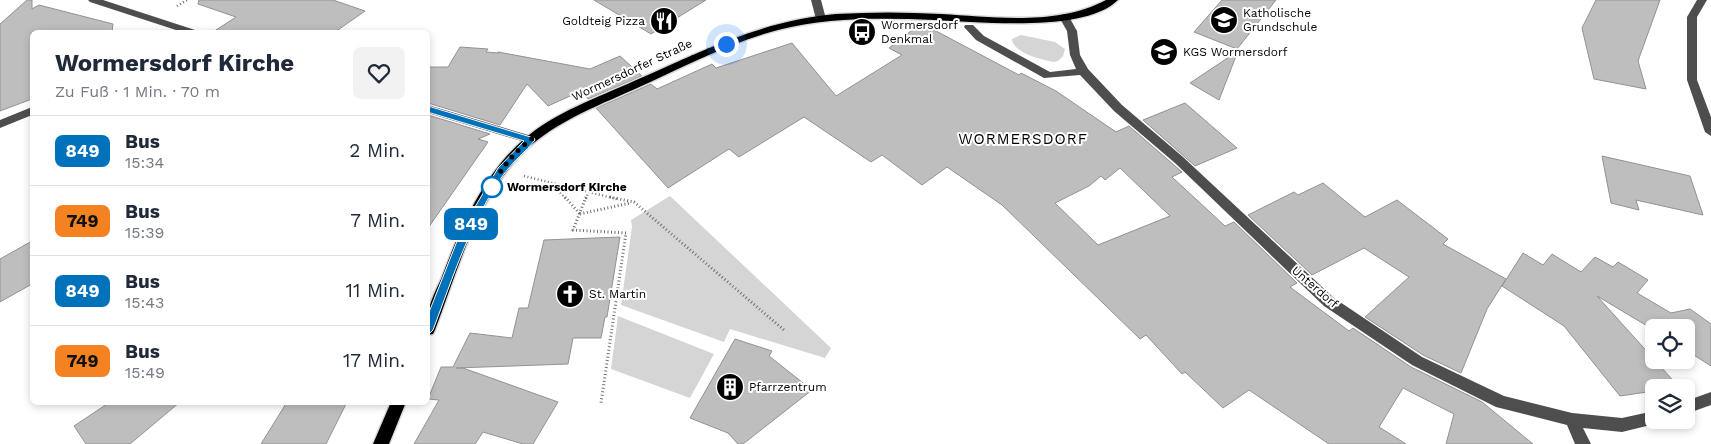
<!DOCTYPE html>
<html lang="de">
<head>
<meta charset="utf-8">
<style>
	body { margin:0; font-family:"Work Sans",sans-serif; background:#f2f2f3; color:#1f2937; height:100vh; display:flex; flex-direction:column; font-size:19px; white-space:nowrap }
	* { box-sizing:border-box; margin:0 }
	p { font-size:16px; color:#747a83 }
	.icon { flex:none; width:28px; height:28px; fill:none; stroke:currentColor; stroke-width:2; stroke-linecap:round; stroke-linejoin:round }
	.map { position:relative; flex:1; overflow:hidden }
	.details { position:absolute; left:30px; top:30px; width:400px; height:375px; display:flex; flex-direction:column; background:#fff; border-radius:8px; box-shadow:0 2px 8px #0003 }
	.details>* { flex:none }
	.badge { padding:0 10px; border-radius:8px; font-size:18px; line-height:32px }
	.controls { position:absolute; left:1645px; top:319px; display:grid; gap:10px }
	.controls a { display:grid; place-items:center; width:50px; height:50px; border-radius:8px; background:#fff; box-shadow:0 2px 8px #0003; font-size:25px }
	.you { position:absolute; width:25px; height:25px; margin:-12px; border:4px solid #fff; border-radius:50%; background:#1a73e8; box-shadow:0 0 0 8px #1a73e833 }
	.map>.badge { position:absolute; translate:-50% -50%; box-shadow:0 0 0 2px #fff }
	.round { display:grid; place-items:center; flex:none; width:52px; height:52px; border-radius:8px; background:#f2f2f3 }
	.head { display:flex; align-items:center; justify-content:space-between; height:85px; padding:0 25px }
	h1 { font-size:24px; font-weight:700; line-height:38px }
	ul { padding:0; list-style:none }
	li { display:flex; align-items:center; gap:15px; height:70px; padding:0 25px; border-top:1px solid #e0e1e3 }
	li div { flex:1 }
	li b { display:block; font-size:19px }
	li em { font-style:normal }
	li .badge { min-width:55px; font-weight:700; text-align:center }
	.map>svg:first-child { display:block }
</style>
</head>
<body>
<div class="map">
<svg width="1711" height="444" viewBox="0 0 1711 444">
	<rect width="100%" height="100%" fill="#fff"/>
	<path fill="#d5d5d5" d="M1021,35L1055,42L1065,49L1063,56L1058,61L1054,62C1042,60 1013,53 1012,39Z
		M670,196L831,348L825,358L730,329L724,342L621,305L632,227L631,220Z
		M618,316L714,354L690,398L611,369Z"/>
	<path fill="#bebebe" stroke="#929292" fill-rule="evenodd" d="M27,0H32V9L39,5L113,24L112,32H32V99L0,111V24Z
		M199,0H333L365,11L335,32H213L236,17L198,4Z
		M594,0H706L651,34Z
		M1222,0H1276L1237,49L1194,32Z
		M1596,0H1660L1638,61L1646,89L1594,79L1582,28Z
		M920,24L936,31L1019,75L1021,73L1056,91L1116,132L1129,126L1182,172L1172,177L1225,226L1234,222L1297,283L1290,287L1349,331L1353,328L1411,367L1482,402L1533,444H1446L1454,414L1403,388L1379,427L1406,444H1329L1249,390L1223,408L1185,372L1182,374L1146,335L1140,339L1002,205L947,167L922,185L882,155L871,162L804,117L739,157L729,149L668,188L596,108L651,84L657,89L712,64L716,68L792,43L836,96L902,55L889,48ZM1120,168L1170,216L1098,245L1055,203L1089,186L1101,176L1105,180Z
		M460,47L488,49L486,52L499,53L498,52L590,69L620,56L642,76L588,99L581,91L548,106L527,84L500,125L428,103V67H448Z
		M1238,51L1219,100L1190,83Z
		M1185,103L1237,148L1195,166L1143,120Z
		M428,115L490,134L478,139L488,142L428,228Z
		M1602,156L1690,176L1703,215L1636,200L1639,210L1611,203Z
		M1323,183L1365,217L1397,200L1448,239L1443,244L1506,279L1487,309L1461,373L1423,355L1365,317L1409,277L1364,248L1312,275L1248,215L1294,192L1298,195Z
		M620,237L607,317H605L601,338H573L568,364L456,368H463L558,402L533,444H523L483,432L475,444H414L439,400L428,399L441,367H453L470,333L512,338L519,308H528L544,240Z
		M32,241V284L0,302V259Z
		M1523,253L1543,265L1552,254L1581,272L1595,257L1613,267L1618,262L1648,280L1637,293L1671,313L1690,309L1711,324V366L1686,350V328H1654V330L1597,296L1679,387L1654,388V391L1620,396L1564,326L1502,286Z
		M735,339L772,351L769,356L812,390L743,444H738L728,433L690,418Z
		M110,402H180L130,444H86L74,426Z
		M287,402H347L326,444H261Z"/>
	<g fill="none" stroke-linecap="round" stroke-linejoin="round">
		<g stroke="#dbdbdb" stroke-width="3">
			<path id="major" d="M1106,0H1118C1085,33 980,22 935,20C882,18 829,17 778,30C728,43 682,68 635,89C595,107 549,124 518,158C475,205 457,272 435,330L433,334L428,335C428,329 427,321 428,315C429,303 436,290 441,279C460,229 482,176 523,140C555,112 597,98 634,81C700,52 763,20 836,14C871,12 906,12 941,14C993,17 1058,26 1106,0Z
				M391,402H406L389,444H373Z"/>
		</g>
		<path stroke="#707070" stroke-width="2.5" stroke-dasharray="1 2.5" stroke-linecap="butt" d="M177,6L187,0
			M524,176L617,199
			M553,185L566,199
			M586,199L588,193"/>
		<path stroke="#707070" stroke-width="3" stroke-dasharray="1 2.5" stroke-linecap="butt" d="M565,197L580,214
			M586,197L573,230L626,233L601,403
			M610,197L634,202L784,330
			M580,214L630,203"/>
		<path fill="#4e4e4e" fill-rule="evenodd" d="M88,0H103L195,30L196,32H182L90,2Z
			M811,0H821L826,19L825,21L821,22L816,19Z
			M1697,0H1707L1697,17V80L1711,117V136L1705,132L1687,80V17Z
			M1064,14L1068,15L1077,31L1080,55L1088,69L1122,105L1183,157L1334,298L1422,357L1504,396L1572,413L1622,418L1654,411V420H1660L1659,423L1622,432L1583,428L1591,444H1575L1567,425L1496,407L1412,365L1324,306L1175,163L1114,111L1080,75L1044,78L976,40L964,27L965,25H973L984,36L1050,72L1076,69L1070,55L1067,31L1059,17Z
			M428,105L535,137L537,140L531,144L428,113Z
			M32,107V115L0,128V120Z
			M1711,392V405L1686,414V401Z"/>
		<use href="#major" fill="#000" fill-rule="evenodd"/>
	</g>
	<path fill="#0072bc" stroke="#fff" d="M428,106L534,138L535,140C526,152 513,161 504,174C471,220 453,277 433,330L428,335L422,330L459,236L472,212L498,168L524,141L424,111V107Z"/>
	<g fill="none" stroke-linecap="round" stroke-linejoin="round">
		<path stroke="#000" stroke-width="5" stroke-dasharray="0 9" d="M492,187C518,130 586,108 639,83C668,70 696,55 726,44"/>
	</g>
	<defs>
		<g id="school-disc" transform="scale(1.4375)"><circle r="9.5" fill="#000" stroke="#fff"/><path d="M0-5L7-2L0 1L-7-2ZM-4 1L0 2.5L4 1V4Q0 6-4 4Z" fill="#fff"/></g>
		<g id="restaurant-disc" transform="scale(1.4375)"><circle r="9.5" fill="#000" stroke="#fff"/><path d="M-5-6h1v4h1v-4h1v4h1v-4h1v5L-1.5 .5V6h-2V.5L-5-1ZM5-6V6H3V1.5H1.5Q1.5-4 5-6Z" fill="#fff"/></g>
		<g id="bus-disc" transform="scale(1.4375)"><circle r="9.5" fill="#000" stroke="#fff"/><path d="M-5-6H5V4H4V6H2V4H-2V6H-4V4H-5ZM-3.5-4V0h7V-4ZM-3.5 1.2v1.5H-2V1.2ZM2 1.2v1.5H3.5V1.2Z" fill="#fff"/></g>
		<g id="church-disc" transform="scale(1.4375)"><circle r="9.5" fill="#000" stroke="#fff"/><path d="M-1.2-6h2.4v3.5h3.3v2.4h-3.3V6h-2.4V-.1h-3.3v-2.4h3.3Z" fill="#fff"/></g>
		<g id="building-disc" transform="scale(1.4375)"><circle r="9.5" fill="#000" stroke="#fff"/><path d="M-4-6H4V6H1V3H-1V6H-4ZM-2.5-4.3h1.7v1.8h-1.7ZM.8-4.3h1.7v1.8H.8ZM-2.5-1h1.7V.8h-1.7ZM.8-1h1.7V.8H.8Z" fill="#fff"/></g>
	</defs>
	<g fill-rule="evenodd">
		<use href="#school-disc" x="1224" y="20"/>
		<use href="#restaurant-disc" x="664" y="21"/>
		<use href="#bus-disc" x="862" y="32"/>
		<use href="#school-disc" x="1164" y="52"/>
		<use href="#church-disc" x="570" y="294"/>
		<use href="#building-disc" x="730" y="387"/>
	</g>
	<circle fill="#fff" stroke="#0072bc" stroke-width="2.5" cx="492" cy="187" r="10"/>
	<g text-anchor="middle" stroke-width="4" stroke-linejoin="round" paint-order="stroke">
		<g font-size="12" fill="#000" stroke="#fff" text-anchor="start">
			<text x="1243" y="17">Katholische<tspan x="1243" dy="14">Grundschule</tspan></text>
			<text x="645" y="25" text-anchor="end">Goldteig Pizza</text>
			<text x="881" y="29">Wormersdorf<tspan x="881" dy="14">Denkmal</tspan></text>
			<text x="1183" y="56">KGS Wormersdorf</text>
			<text x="589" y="298">St. Martin</text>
			<text x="749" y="391">Pfarrzentrum</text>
		</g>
		<g font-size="12" fill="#000" stroke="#fff">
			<text transform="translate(632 70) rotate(-25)" y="4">Wormersdorfer Straße</text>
			<text transform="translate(1315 287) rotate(41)" y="4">Unterdorf</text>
		</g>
		<g font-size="12" font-weight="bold" fill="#000" stroke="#fff" text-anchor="start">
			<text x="507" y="191">Wormersdorf Kirche</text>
		</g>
		<g font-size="15" letter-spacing="1" fill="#000" stroke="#fff">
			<text x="1023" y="144">WORMERSDORF</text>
		</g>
	</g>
</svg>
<div class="controls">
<a><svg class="icon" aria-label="locate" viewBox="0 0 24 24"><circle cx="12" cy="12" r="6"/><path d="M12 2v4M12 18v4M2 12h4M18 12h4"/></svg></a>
<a><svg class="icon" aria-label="layers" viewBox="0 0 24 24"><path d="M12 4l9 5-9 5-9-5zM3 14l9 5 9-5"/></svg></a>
</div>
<div class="you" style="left:726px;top:44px"></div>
<b class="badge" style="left:471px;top:224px;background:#0072bc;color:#fff">849</b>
<section class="details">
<div class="head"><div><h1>Wormersdorf Kirche</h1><p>Zu Fuß · 1 Min. · 70 m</p></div><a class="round"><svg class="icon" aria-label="heart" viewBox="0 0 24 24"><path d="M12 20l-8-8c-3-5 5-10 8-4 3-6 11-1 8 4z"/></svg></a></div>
<ul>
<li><span class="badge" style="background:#0072bc;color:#fff">849</span><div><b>Bus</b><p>15:34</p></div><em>2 Min.</em></li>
<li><span class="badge" style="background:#f58220;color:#111">749</span><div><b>Bus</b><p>15:39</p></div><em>7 Min.</em></li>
<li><span class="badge" style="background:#0072bc;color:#fff">849</span><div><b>Bus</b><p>15:43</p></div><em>11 Min.</em></li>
<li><span class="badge" style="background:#f58220;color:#111">749</span><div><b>Bus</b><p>15:49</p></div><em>17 Min.</em></li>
</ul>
</section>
</div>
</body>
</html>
